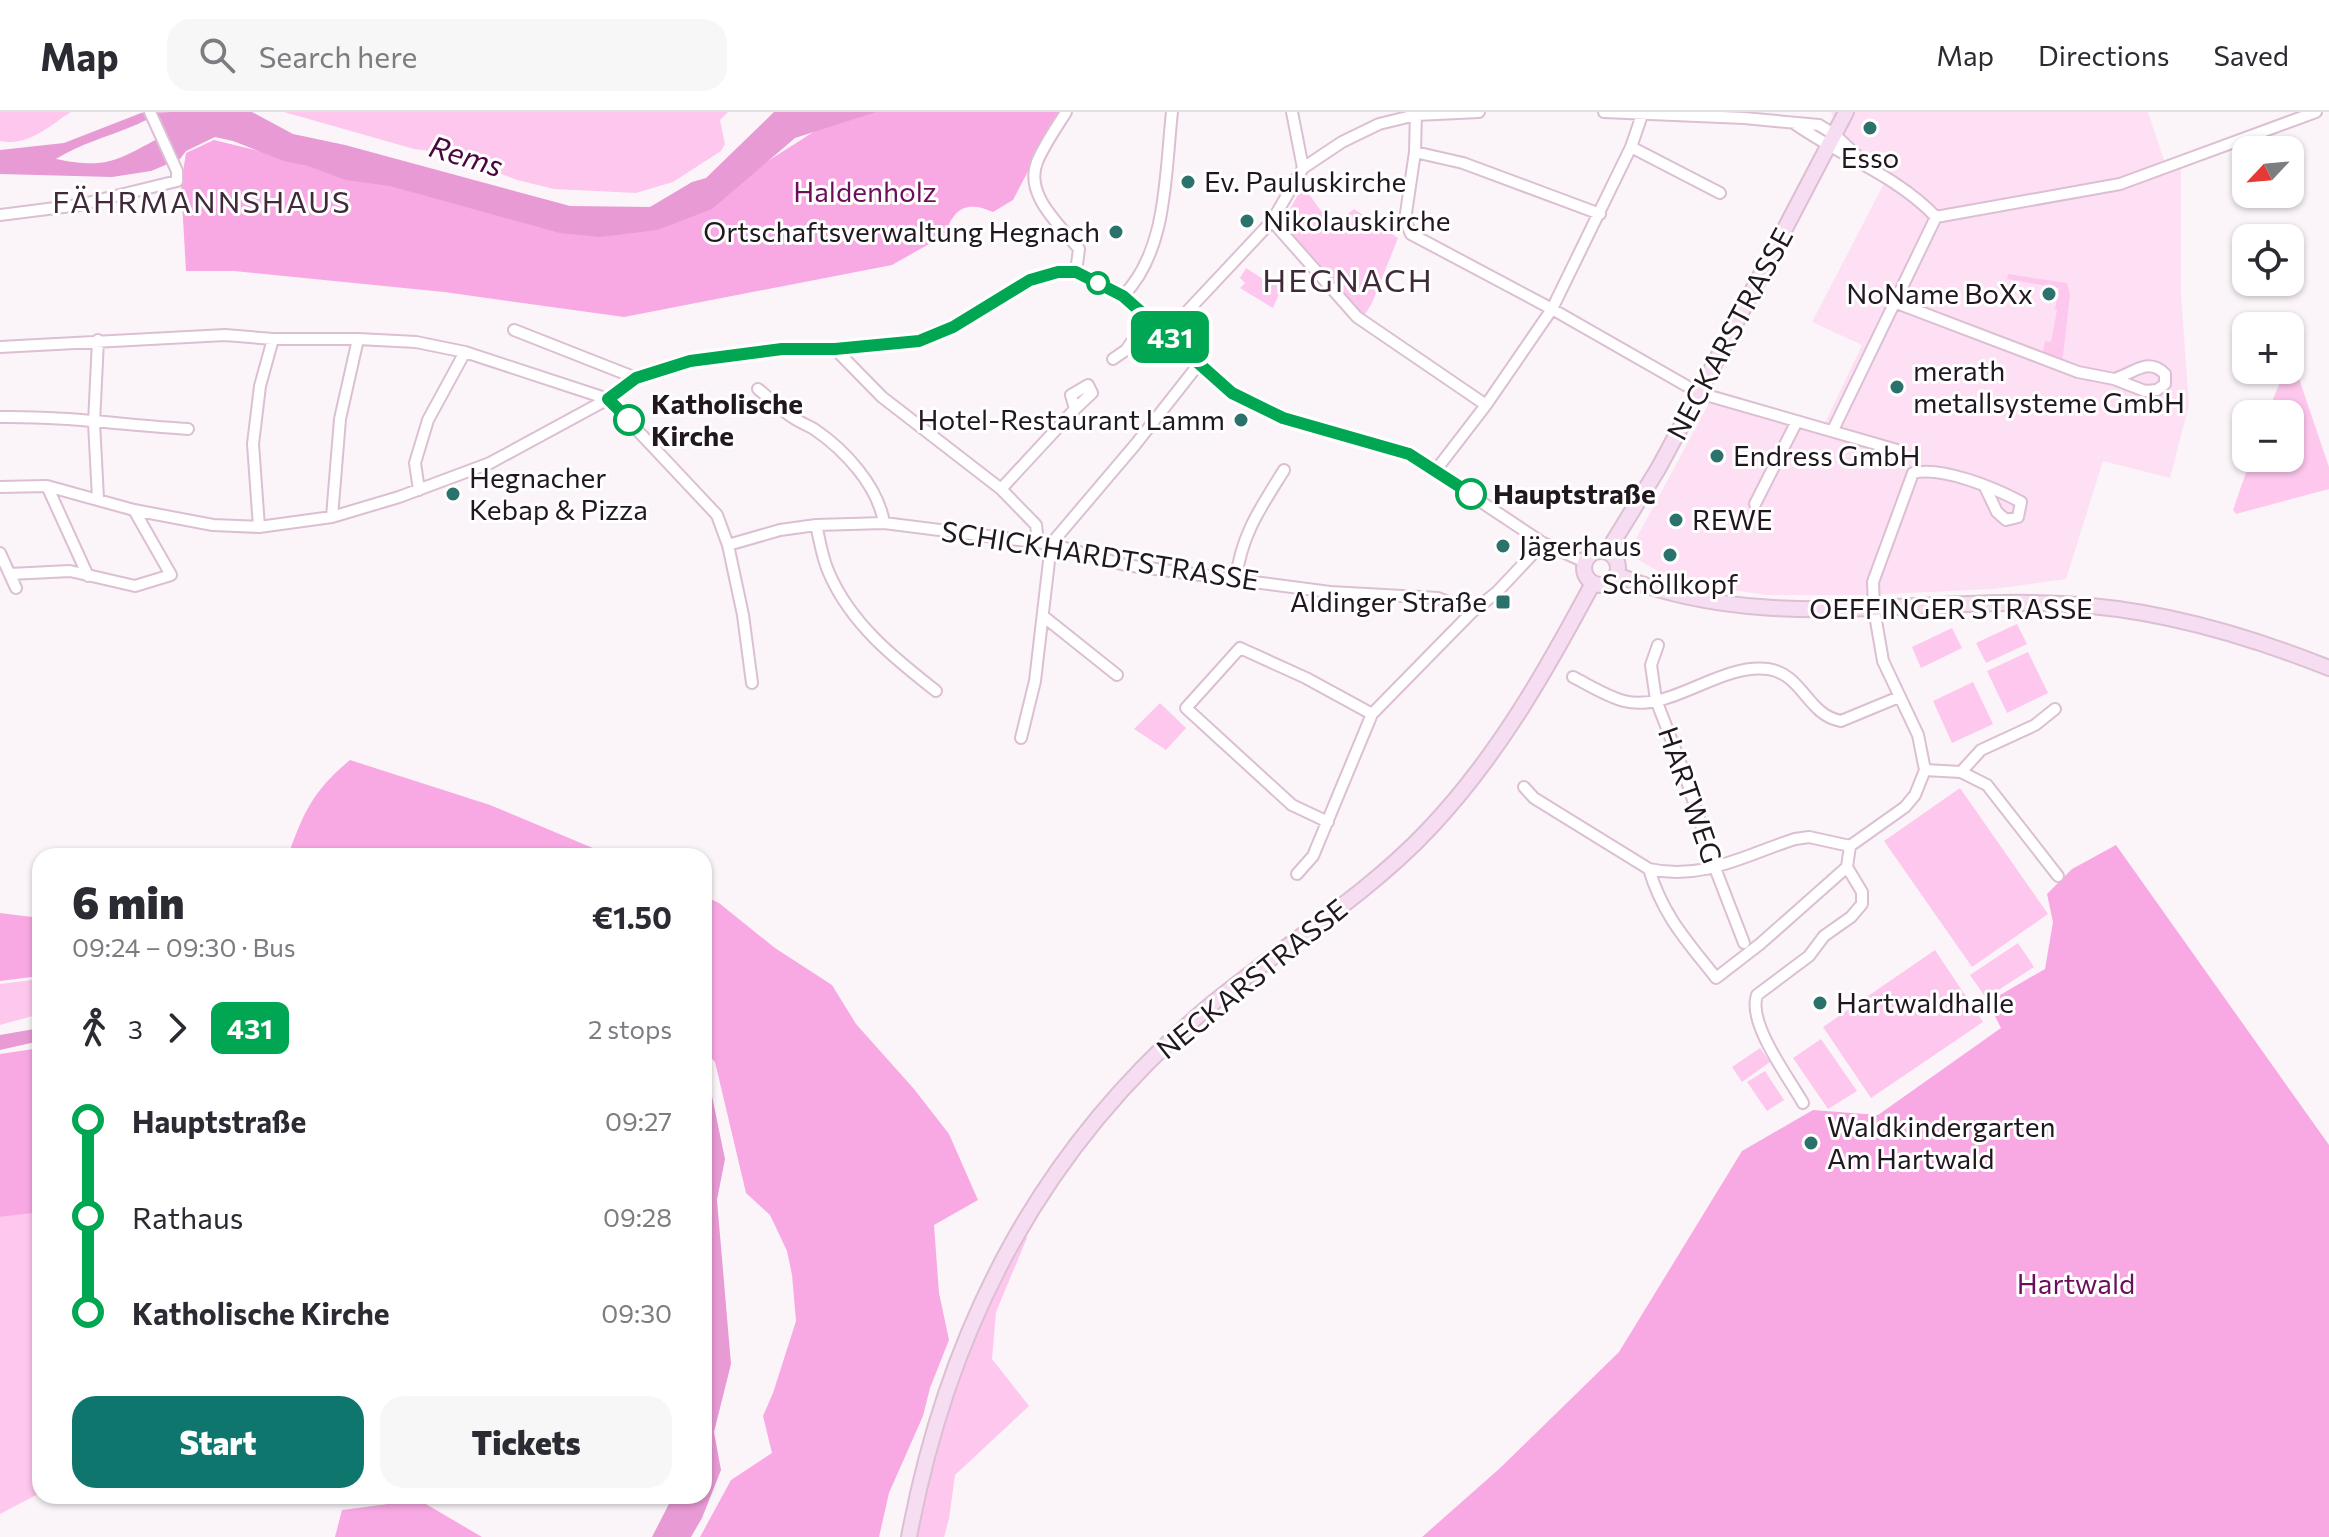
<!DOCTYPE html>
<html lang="en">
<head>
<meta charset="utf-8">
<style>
	body { margin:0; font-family:Commissioner,sans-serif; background:#f7f7f7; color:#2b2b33; height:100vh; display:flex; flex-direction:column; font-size:30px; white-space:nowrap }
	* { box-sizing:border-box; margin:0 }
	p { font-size:26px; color:#7c7c81 }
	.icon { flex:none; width:44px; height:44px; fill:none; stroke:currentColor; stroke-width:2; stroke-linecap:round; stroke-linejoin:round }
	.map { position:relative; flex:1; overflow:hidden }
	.drawer { position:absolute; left:32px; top:736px; width:680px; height:656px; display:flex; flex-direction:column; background:#fff; border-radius:24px; box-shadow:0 2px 6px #0004 }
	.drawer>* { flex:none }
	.badge { padding:0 16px; border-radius:12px; font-size:28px; line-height:52px }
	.needle { width:52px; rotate:244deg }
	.tools { position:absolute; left:2232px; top:24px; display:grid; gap:16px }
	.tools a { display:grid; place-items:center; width:72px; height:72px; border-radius:16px; background:#fff; box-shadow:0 2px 6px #0004; font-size:40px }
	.map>.badge { position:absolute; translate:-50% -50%; box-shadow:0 0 0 4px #fff }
	.legs { display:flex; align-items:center; gap:12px; height:88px; padding:0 40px; font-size:26px }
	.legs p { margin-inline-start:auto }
	.head { display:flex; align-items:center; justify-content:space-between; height:136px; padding:0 40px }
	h1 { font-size:44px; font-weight:800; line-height:60px }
	.cta { display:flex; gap:16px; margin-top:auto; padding:16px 40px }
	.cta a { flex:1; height:92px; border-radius:24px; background:#0f766e; color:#fff; font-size:32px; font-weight:800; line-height:92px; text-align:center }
	.cta a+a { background:#f7f7f7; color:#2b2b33 }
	ul { padding:0 40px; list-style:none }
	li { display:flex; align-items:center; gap:28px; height:96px; font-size:30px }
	li i { display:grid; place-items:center; width:12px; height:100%; margin:0 10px; background:currentColor }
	li i::after { content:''; width:20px; height:20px; margin:-10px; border:6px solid; border-radius:50%; background:#fff }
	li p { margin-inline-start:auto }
	li:first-child i { background:linear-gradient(#0000 50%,currentColor 0) }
	li:last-child i { background:linear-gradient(currentColor 50%,#0000 0) }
	header { display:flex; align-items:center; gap:48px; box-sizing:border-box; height:112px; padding:0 40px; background:#fff; border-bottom:2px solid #e1e1e2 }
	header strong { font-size:38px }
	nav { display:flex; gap:44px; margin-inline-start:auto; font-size:28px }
	.search { width:560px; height:72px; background:#f7f7f7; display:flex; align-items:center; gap:20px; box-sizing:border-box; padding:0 28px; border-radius:24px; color:#7c7c81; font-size:30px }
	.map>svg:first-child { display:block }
</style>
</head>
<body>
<header>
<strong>Map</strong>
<div class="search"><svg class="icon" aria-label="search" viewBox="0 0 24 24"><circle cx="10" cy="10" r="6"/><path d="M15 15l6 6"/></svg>Search here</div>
<nav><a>Map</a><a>Directions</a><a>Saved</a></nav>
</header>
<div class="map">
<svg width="2329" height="1425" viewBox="0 0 2329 1425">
	<rect width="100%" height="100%" fill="#fbf5f9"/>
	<path fill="#fde0f4" d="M1831,0H2148L2167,57L2181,52V183L2189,293L2170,366L2103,349L2066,467L1993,477L1864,483H1765L1689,471L1658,459L1628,442L1716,278L1825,311L1862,233L1812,210L1891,58L1845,30Z"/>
	<path fill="#fec7ee" d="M0,0H71C49,14 28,35 0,29Z
		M284,0H728L720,8L725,32L721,39L673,70L636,81L554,77L517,68L446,41L414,37Z
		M1303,74L1332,114L1354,97L1398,126L1372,191L1364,204L1356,203L1281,113Z
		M1246,156L1266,169L1269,165L1283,173L1273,196L1240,176L1245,171L1240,166Z
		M2008,162L2067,171L2070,183L2062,252L2042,245L2045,229L2051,230L2057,198L2055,197L2059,176L2007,167Z
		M2291,243L2329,355V377L2236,402L2233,398L2251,346H2290V302H2267L2285,258H2290Z
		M2017,512L2027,532L1986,551L1976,531Z
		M1952,516L1962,536L1921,556L1912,535Z
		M2028,540L2048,581L2007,601L1987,559Z
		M1973,570L1993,612L1952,631L1933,589Z
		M1160,591L1186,616L1166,638L1134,617Z
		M1960,676L2048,802L1972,855L1884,729Z
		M2018,831L2034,855L1986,886L1970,863Z
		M1935,838L1983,910L1871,986L1823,915Z
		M40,867V902L0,913V872Z
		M1821,927L1857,979L1828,997L1793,946Z
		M1760,936L1770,950L1742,970L1732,955Z
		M1765,959L1784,988L1767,999L1747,970Z
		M34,1100H40V1381L0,1402V1105Z
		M1018,1118L1027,1126L996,1200L992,1247L1029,1294L955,1363L949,1407L944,1425H917L930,1344L945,1279Z"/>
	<path fill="#f8a9e4" d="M864,0H1059L1013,88L993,100C966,88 953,97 945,123L892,153L624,205L444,180L234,159H186L181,72L186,41L214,28L586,118L757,56L829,10Z
		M350,648L490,693L612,744H288C304,699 313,679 350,648Z
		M2116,733L2329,1033V1425H1422L1499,1357L1619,1240L1742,1039L1813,998L1878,1003L2001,916L1988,890L2045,857L2053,810L2047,782L2072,757Z
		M704,784L719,791L775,836L832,873L856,912L914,977L949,1022L978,1088L934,1113L939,1181L949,1228L930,1276L923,1304L889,1381L879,1425H700L731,1368L772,1341L763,1304L773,1281L796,1209L792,1163L787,1139L770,1103L746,1081L715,950L704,938Z
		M0,801L40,806V864L0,869Z
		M40,936V1100L0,1105V942Z
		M419,1388L482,1425H335L342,1398Z"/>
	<path fill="#e89ad4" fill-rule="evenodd" d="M172,0H252L293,22L345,33L570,94L650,95L692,70L706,66L774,0H876L795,26L712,97L657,118L600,125L560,121L390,74L346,68L308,54L284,49L233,29L215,25L186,39L180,47L151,59L112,65L0,62V38L64,31L141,1ZM157,5L165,23C118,47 110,58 56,47C80,32 107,25 133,14C142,11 147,6 157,5Z
		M40,916V929L0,938V923Z
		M704,957L707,960L725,1047L717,1088L731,1252L714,1320L721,1358L702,1406L691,1425H652L673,1384H704Z"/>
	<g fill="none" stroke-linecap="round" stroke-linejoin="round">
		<g stroke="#dcbfd3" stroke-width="14">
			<path id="minor" d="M1066,0C1056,16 1044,33 1037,50C1024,83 1060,113 1079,137L1076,160
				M1292,0L1303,56
				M1416,0L1415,40L1405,108L1411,122L1552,197L1699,281L1897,338
				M1604,0L1744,6L1819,13L1835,23L1865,51
				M1795,12C1842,45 1896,63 1936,105
				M1631,35L1720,81
				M1415,40L1463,51L1600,102
				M0,103L79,93L177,69V59L150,0
				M1936,105L2120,72L2316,0
				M1272,109L1357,205L1486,293
				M1123,184C1168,138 1165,61 1172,0
				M1894,190L2078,260L2114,267L2145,279L2157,278L2165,272V262C2148,244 2133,262 2114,267
				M514,218L636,266
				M1166,222L1272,109L1303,56L1342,30L1379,12L1416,3L1479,0
				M98,228L94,311L98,386
				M0,235L225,223L273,227H358L416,230L465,240L608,287L717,403L728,433L743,503L752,571
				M835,237L882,285L1001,377L1036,413L1038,430
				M1113,247L1126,238L1149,206
				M758,277C769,286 780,297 792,305C799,310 807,313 814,317C845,338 878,374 884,411
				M0,305C63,304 125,313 188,317
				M1833,318L1936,105
				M1436,358L1486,293L1552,197L1631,35L1642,3
				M47,374L88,464
				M0,375L47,374L134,398L213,413L259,415L332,405L399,385L490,351L608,287L636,266L681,251L782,237H835L919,229L953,215L1030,168L1058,160H1076L1123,184L1232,281L1283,306L1409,342L1543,431L1585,450
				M1001,377L1075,297L1092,281L1088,273L1071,283L1075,297
				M419,378L415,351L428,308L465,240
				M1755,392L1797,309
				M332,405L340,307L358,227
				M816,413C820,429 822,446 829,461C851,512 894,546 936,579
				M259,415L253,332L260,274L273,227
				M728,433L780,418L816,413L884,411L1051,432L1125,453L1330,480L1438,486L1472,500
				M0,441L16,476
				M10,462L70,459L135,474L171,463L134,398
				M1236,467C1241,423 1261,395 1284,358
				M1043,504L1117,563
				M1658,533L1651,553L1656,588L1685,663L1715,756L1744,831
				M1573,565C1589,573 1606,584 1624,589C1670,601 1719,551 1768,557C1803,562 1807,603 1841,609L1899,585
				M1021,626L1035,569L1051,432L1135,333L1198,253
				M1925,658L1961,660L1987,673L2058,764
				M1961,660L1981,638L2035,613L2055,597
				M1524,675L1534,686L1649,757C1703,769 1745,743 1795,727L1809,725L1850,734
				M1328,710L1292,693L1186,596L1240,536L1306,566L1372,602
				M1649,757C1663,804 1687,829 1716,866L1760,832L1847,755
				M1297,762L1313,744L1372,602L1472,500L1497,480L1543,431
				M1803,991C1789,966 1747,911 1757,883L1809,844L1824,824L1851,805L1862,792V780L1847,755L1850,734L1905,695L1915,683L1925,658L1918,623L1883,549L1874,497L1873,470L1913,361C1942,354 1995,376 2021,390L2018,405L2006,408L1997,400L1985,375"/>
		</g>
		<g stroke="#dcbfd3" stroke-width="18">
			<path id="secondary" d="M1584 456a17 17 0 1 1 34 0a17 17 0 1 1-34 0Z
				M1607,440L1658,357L1699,281L1846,0
				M1617,463C1764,523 1912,484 2063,492C2155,496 2244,522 2329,556
				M909,1425C949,1211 1044,1031 1213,891C1285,832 1365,785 1429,717C1498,644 1546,559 1593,471"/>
		</g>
		<use href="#minor" stroke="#fff" stroke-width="10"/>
		<use href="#secondary" stroke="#f7ddf1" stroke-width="14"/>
	</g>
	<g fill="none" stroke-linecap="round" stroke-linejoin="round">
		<g stroke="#fff" stroke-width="18">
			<path id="line-1" d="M629,308L608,287L636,266L690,249L782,237H835L919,229L953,215L1030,168L1058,160H1076L1123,184L1232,281L1283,306L1409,342L1471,382"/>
		</g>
		<use href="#line-1" stroke="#00a651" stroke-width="12"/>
	</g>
	<g fill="#2a726b" stroke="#fff" stroke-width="3">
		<circle cx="1870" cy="16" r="8"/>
		<circle cx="1188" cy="70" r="8"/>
		<circle cx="1247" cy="109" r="8"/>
		<circle cx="1116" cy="120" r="8"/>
		<circle cx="2049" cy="182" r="8"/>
		<circle cx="1897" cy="275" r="8"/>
		<circle cx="1241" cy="308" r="8"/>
		<circle cx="1717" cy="344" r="8"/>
		<circle cx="453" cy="382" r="8"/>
		<circle cx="1676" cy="408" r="8"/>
		<circle cx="1503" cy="434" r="8"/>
		<circle cx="1670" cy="443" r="8"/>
		<rect x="1495" y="482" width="16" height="16" rx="4"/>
		<circle cx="1820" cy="891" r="8"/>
		<circle cx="1811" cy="1031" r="8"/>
	</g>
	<g fill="#fff" stroke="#00a651" stroke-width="4">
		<circle cx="1098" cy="171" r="10"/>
		<circle cx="629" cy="308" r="14"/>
		<circle cx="1471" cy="382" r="14"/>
	</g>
	<g text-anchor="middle" stroke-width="6" stroke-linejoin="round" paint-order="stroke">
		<g font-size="28" fill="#21171f" stroke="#fff" text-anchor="start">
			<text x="1870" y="56" text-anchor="middle">Esso</text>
			<text x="1204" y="80">Ev. Pauluskirche</text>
			<text x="1263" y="119">Nikolauskirche</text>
			<text x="1100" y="130" text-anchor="end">Ortschaftsverwaltung Hegnach</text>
			<text x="2033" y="192" text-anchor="end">NoName BoXx</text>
			<text x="1913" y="269">merath<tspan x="1913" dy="32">metallsysteme GmbH</tspan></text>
			<text x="1225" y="318" text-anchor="end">Hotel-Restaurant Lamm</text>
			<text x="1733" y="354">Endress GmbH</text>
			<text x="469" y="376">Hegnacher<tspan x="469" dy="32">Kebap &amp; Pizza</tspan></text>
			<text x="1692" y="418">REWE</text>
			<text x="1519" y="444">Jägerhaus</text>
			<text x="1670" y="482" text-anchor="middle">Schöllkopf</text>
			<text x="1487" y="500" text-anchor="end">Aldinger Straße</text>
			<text x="1836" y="901">Hartwaldhalle</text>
			<text x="1827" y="1025">Waldkindergarten<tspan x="1827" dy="32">Am Hartwald</tspan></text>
		</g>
		<g font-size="28" fill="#6b0e5c" stroke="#fff">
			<text x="865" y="90">Haldenholz</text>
			<text x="2076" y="1182">Hartwald</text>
		</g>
		<g font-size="28" fill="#21171f" stroke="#fff">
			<text transform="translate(1730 222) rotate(-62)" y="10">NECKARSTRASSE</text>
			<text transform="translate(1100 444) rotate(9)" y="10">SCHICKHARDTSTRASSE</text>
			<text x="1951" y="507">OEFFINGER STRASSE</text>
			<text transform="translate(1690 683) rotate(71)" y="10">HARTWEG</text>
			<text transform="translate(1252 867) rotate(-39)" y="10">NECKARSTRASSE</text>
		</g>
		<g font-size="28" font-weight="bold" fill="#21171f" stroke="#fff" text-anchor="start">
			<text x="651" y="302">Katholische<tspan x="651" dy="32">Kirche</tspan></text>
			<text x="1493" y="392">Hauptstraße</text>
		</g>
		<g font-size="30" font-style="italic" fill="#4b043f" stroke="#fff">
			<text transform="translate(466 45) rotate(17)" y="10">Rems</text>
		</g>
		<g font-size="30" letter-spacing="2" fill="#402a3a" stroke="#fff">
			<text x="202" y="101">FÄHRMANNSHAUS</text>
		</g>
		<g font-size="32" letter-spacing="2" fill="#402a3a" stroke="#fff">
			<text x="1348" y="180">HEGNACH</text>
		</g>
	</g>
</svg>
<div class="tools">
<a><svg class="needle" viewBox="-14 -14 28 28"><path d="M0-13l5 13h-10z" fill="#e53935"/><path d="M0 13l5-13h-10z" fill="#7c7c81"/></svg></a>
<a><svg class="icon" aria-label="locate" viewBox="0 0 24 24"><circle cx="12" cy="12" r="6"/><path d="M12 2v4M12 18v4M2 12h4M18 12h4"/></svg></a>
<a>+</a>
<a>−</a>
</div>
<b class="badge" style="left:1170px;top:225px;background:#00a651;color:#fff">431</b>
<section class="drawer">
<div class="head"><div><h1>6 min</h1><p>09:24 – 09:30 · Bus</p></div><b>€1.50</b></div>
<div class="legs"><svg class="icon" aria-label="walk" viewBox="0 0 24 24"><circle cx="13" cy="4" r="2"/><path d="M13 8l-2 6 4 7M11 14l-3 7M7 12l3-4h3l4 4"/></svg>3<svg class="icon" aria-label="forward" viewBox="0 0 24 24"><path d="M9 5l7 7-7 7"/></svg><b class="badge" style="background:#00a651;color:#fff">431</b><p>2 stops</p></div>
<ul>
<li><i style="color:#00a651"></i><b>Hauptstraße</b><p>09:27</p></li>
<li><i style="color:#00a651"></i><span>Rathaus</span><p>09:28</p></li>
<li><i style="color:#00a651"></i><b>Katholische Kirche</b><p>09:30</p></li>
</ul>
<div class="cta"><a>Start</a><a>Tickets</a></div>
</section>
</div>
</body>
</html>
